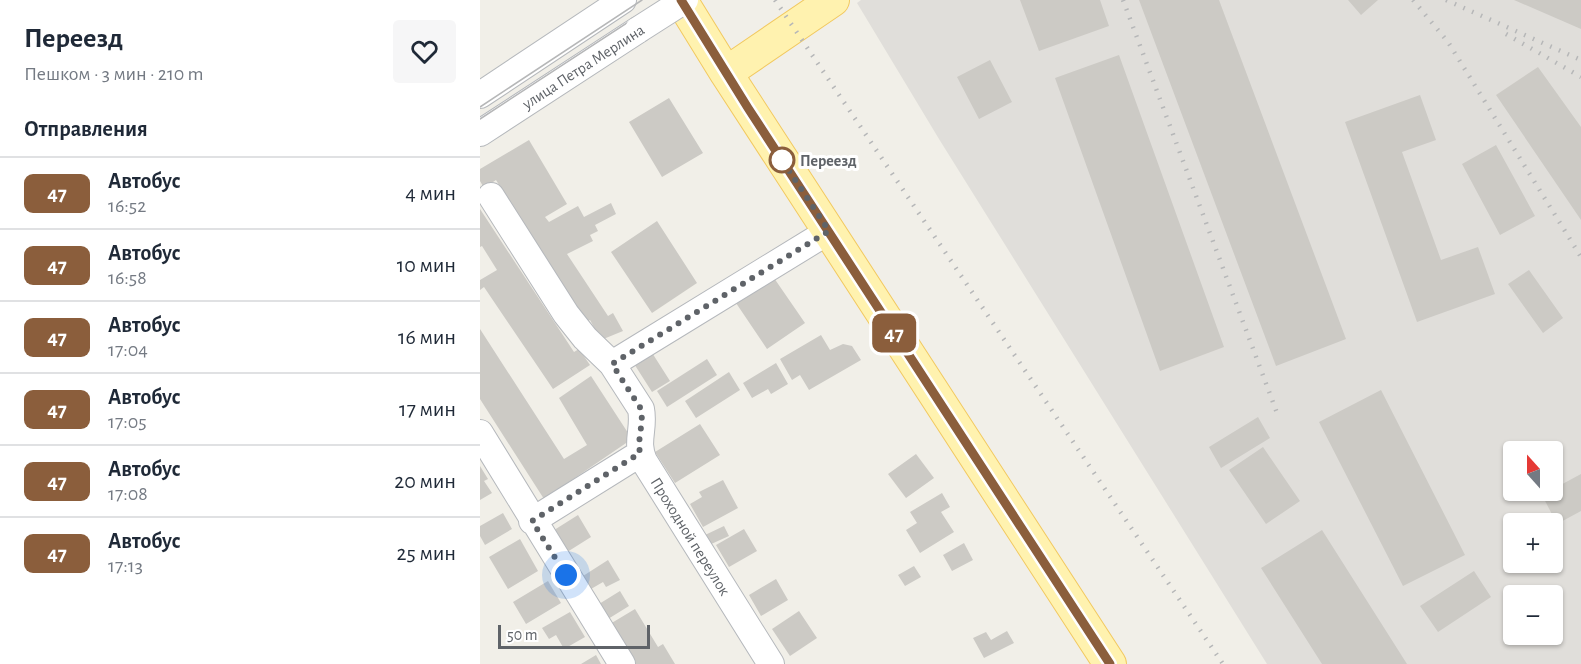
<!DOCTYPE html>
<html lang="ru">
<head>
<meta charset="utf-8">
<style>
	body { margin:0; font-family:"Alegreya Sans",sans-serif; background:#f6f6f7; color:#1f2937; height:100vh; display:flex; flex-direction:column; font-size:22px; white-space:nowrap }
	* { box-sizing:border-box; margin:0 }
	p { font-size:20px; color:#747a83 }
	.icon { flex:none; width:33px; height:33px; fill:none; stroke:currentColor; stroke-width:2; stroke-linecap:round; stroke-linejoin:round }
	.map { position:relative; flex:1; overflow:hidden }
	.drawer { display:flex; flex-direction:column; background:#fff; width:480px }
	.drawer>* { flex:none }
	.badge { padding:0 12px; border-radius:9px; font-size:21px; line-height:39px }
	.needle { width:39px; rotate:339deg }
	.controls { position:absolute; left:1023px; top:441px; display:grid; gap:12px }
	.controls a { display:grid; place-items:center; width:60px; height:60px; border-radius:6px; background:#fff; box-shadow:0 2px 4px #0004; font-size:30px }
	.scale { position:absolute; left:18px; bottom:15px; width:152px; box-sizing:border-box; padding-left:6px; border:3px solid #5f6368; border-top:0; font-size:16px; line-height:21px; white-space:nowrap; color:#5f6368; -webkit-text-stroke:4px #fff; paint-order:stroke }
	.you { position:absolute; width:30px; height:30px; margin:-15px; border:4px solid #fff; border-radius:50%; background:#1a73e8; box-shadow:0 0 0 9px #1a73e833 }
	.map>.badge { position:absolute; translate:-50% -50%; box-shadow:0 0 0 3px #fff }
	h2 { padding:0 24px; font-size:22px; line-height:54px }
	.round { display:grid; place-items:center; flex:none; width:63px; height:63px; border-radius:6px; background:#f6f6f7 }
	.head { display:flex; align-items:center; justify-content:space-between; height:102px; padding:0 24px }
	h1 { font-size:28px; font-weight:600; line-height:45px }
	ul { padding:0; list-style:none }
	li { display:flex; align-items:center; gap:18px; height:72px; padding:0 24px; border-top:2px solid #e0e1e3 }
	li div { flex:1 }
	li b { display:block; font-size:22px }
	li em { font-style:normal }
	li .badge { min-width:66px; font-weight:700; text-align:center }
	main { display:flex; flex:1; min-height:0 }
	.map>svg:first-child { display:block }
</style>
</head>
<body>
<main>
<section class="drawer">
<div class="head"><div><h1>Переезд</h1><p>Пешком · 3 мин · 210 m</p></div><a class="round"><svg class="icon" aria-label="heart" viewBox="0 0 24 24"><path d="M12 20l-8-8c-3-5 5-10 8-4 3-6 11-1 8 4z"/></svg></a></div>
<h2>Отправления</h2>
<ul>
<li><span class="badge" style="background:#8b5e3c;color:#fff">47</span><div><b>Автобус</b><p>16:52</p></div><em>4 мин</em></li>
<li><span class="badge" style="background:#8b5e3c;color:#fff">47</span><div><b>Автобус</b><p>16:58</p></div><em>10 мин</em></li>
<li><span class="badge" style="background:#8b5e3c;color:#fff">47</span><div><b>Автобус</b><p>17:04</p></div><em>16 мин</em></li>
<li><span class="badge" style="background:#8b5e3c;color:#fff">47</span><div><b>Автобус</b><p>17:05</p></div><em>17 мин</em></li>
<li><span class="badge" style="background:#8b5e3c;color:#fff">47</span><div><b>Автобус</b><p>17:08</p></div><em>20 мин</em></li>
<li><span class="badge" style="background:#8b5e3c;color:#fff">47</span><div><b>Автобус</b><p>17:13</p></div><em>25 мин</em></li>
</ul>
</section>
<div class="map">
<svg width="1101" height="664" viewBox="0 0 1101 664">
	<rect width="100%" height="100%" fill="#f1efe8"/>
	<path fill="#e0deda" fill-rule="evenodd" d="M381,0H1101V664H787L459,139L377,3ZM1034,452H1072V490H1034ZM1034,524H1072V562H1034ZM1034,596H1072V634H1034Z"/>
	<path fill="#cccac5" d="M540,0H620L629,26L559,51Z
		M659,0H739L866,339L796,366Z
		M868,0H898L881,15Z
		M1034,0H1101V29Z
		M639,55L744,347L680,371L575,78Z
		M510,60L532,102L499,119L477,77Z
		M1058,67L1101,127V220L1016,95Z
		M940,95L956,140L922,152L961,260L998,247L1015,294L937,322L865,122Z
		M189,98L223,153L182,177L149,122Z
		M49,140L87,204L65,217L69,222L98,206L104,217L131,203L136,214L115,225L118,231L110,235L113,241L87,254L128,316L133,313L143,331L121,340L110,320L104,323L16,180L4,188L0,181V169Z
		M1016,145L1055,216L1020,235L982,164Z
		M0,209L94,352L99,349L110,365L73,389L4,287L0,290V280L17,270L2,246L0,247Z
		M177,221L217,283L172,313L131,252Z
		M1049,270L1083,318L1063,333L1028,284Z
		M294,278L325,323L287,349L256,303Z
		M0,329L84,459L107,445L79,398L111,376L152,439L64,499L0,399Z
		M341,335L350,350L363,344L372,346L381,360L329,390L320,375L312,380L300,359Z
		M169,348L190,381L172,392L151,359Z
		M227,359L237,375L187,407L177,391Z
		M296,363L308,384L291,394L288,389L272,398L263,383Z
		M249,372L260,390L216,418L205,401Z
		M901,390L985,555L923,586L839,422Z
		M778,417L790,438L741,468L729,447Z
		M220,424L240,455L195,483L175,452Z
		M783,447L820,501L786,524L749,470Z
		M436,454L454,478L426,498L408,474Z
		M0,466L8,479L4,481L12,493L0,500Z
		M1101,474V511L1077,524L1062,495Z
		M243,480L258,508L223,527L210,504L222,497L219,492Z
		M462,493L470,507L461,512L474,532L440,553L426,530L437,523L430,512Z
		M23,513L32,529L5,545L0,536V526Z
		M98,515L111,537L84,554L71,532Z
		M244,526L249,536L229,545L225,535Z
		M264,529L277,551L249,567L236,545Z
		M842,530L927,664H842L781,568Z
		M40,539L58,571L28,589L9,557Z
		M484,543L493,560L472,571L463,555Z
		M128,560L140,580L126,587L123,582L111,589L103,576Z
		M434,566L441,577L425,586L418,575Z
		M994,571L1011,597L958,632L940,606Z
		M296,579L308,600L281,616L269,595Z
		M68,581L81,603L46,624L33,602Z
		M140,591L149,606L128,619L119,604Z
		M155,609L178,647L183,644L195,664H155L130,624Z
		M319,611L337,638L310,656L292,629Z
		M90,612L105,637L84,649L76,635L69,639L62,628Z
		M527,631L534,643L504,658L493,638L506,632L511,640Z
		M116,655L121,664H101Z"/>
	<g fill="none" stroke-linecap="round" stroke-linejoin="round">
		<g stroke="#b5b8bc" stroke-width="28">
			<path id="minor" d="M0,95L143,0
				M0,133L158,30
				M11,196L86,314L105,338L132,364L161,409C165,429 155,441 164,461L291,664
				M132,364L349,231
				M0,433L142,664
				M52,521L161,453"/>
		</g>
		<g stroke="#f2c960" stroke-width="34">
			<path id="major" d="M201,0L246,73L630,664
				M246,73L353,0"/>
		</g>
		<use href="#minor" stroke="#fff" stroke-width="26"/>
		<use href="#major" stroke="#fff2af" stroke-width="32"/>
		<path stroke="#b6b7b8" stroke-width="1.5" d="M0,107L162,0
			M0,119L182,0"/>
		<path stroke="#b6b7b8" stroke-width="4.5" stroke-dasharray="1.5 8" stroke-linecap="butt" d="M295,0L743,664
			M643,0L797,413
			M933,0L968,42L1101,257
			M966,0L1101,60
			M1026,34L1101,77"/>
		<g stroke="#b5b8bc" stroke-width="28" stroke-linecap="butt">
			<path id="minor-bridge" d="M158,30L205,0"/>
		</g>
		<use href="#minor-bridge" stroke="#fff" stroke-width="26"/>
	</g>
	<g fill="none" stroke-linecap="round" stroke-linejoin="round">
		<g stroke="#fff" stroke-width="14">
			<path id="line" d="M201,0L268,108L630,664"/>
		</g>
		<use href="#line" stroke="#8b5e3c" stroke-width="9"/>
		<path stroke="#5f6368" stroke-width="6" stroke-dasharray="0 10.8" d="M86,575L52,521L160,453C157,438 164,424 161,409L132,364L349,231L302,160"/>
	</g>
	<circle fill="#fff" stroke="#8b5e3c" stroke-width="3" cx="302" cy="160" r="12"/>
	<g text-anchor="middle" stroke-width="6" stroke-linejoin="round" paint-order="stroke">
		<g font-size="16" fill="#5f6368" stroke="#fff">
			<text transform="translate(103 66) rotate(-33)" y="6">улица Петра Мерлина</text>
			<text transform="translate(211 536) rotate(58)" y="6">Проходной переулок</text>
		</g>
		<g font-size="16" font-weight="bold" fill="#5f6368" stroke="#fff" text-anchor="start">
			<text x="320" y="166">Переезд</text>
		</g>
	</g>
</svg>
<div class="controls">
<a><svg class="needle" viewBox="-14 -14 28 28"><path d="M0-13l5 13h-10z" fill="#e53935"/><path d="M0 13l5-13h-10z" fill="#747a83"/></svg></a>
<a>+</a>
<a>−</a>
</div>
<div class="scale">50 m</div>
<div class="you" style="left:86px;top:575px"></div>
<b class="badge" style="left:414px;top:333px;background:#8b5e3c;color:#fff">47</b>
</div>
</main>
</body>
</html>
